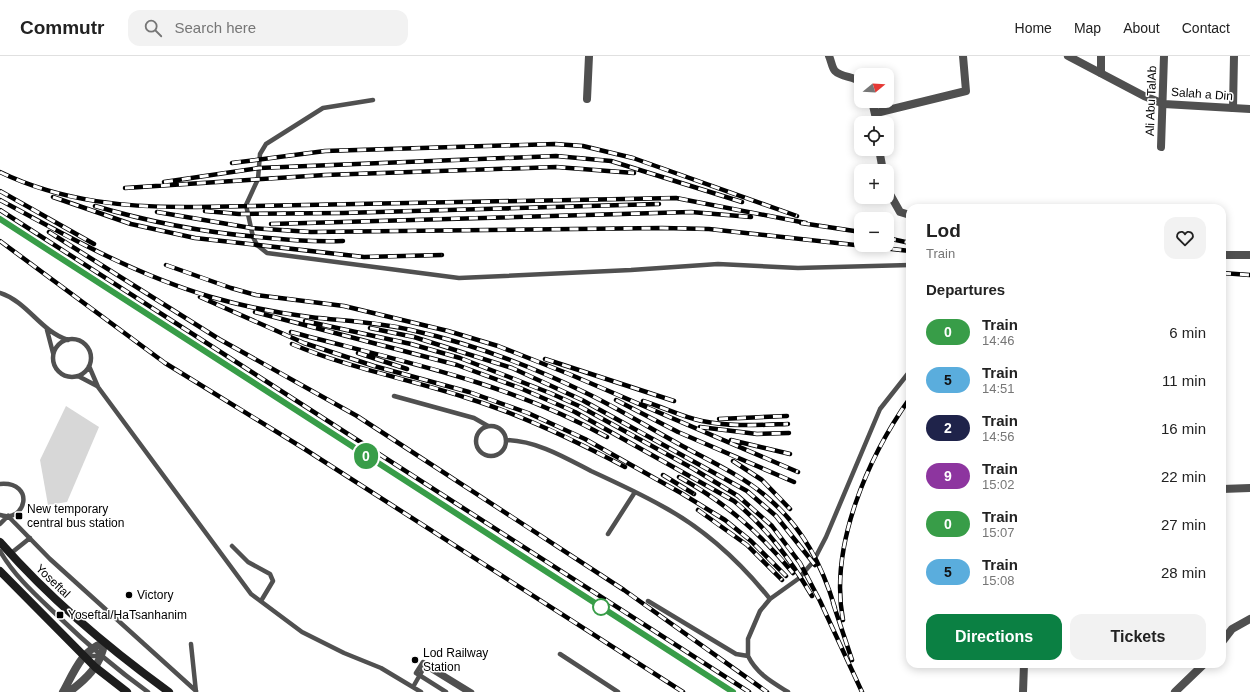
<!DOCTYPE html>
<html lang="en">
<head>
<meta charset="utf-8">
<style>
	body { margin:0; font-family:Helvetica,sans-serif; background:#f2f2f2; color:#222; height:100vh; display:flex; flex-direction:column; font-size:15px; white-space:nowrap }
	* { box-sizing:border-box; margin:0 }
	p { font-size:13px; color:#767676 }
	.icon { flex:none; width:22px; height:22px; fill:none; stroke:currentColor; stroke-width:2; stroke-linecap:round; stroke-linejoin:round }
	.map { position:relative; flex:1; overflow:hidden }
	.sheet { position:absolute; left:906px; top:148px; width:320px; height:464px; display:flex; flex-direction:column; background:#fff; border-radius:12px; box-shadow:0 2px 10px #0003 }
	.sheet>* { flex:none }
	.badge { padding:0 8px; border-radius:13px; font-size:14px; line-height:26px }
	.needle { width:26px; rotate:72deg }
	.buttons { position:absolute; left:854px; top:12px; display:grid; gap:8px }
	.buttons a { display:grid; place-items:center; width:40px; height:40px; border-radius:8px; background:#fff; box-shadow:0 2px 10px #0003; font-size:20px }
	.map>.badge { position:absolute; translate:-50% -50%; box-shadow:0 0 0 2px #fff }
	h2 { padding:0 20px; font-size:15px; line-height:36px }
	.round { display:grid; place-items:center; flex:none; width:42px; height:42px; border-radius:12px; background:#f2f2f2 }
	.head { display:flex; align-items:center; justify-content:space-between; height:68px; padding:0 20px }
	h1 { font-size:19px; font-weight:700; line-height:30px }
	.cta { display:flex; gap:8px; margin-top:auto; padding:8px 20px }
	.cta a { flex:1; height:46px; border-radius:12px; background:#0b8043; color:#fff; font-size:16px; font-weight:700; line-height:46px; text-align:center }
	.cta a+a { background:#f2f2f2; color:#222 }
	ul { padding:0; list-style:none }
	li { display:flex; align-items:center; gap:12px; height:48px; padding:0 20px }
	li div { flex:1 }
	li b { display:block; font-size:15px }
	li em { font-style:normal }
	li .badge { min-width:44px; font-weight:700; text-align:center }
	header { display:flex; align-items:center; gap:24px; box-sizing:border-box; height:56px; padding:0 20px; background:#fff; border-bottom:1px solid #e0e0e0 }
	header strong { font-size:19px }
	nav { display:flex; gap:22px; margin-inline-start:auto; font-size:14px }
	.search { width:280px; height:36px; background:#f2f2f2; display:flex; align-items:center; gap:10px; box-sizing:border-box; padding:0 14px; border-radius:12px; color:#767676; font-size:15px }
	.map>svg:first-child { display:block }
</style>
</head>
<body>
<header>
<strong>Commutr</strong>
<div class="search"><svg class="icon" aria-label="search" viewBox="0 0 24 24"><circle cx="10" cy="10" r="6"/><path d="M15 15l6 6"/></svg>Search here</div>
<nav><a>Home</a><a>Map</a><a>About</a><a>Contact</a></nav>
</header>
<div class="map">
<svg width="1250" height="636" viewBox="0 0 1250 636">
	<rect width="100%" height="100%" fill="#fff"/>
	<path fill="#d7d7d7" d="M66,350L99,371L67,446L48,449L40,404Z"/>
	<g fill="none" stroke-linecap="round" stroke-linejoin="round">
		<path stroke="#505050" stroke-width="4.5" d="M373,44L323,52L266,88L260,98L258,123L246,149L253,181L257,189L267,197L459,222L631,214L718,208L798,212L910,209
			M0,237C28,246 40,275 68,284
			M47,274L53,297
			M53 302a19 19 0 1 1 38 0a19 19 0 1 1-38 0Z
			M89,310L98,331L251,538L302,576L344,597L381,612L421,636
			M78,320L97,330
			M394,340L474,362L488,370
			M476 385a15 15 0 1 1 30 0a15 15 0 1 1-30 0Z
			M506,384C537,385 564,401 591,415C615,426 639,437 662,450C703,472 741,507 770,543
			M0,428C36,425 26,468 0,459
			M8,460L50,503L196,635
			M0,468L8,460
			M608,478L635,436
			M232,490L248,506L270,518L273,525L261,545
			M0,495C15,521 37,540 59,561C87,588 116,613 148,636
			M10,498L30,482
			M648,545L736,598L748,600C757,618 772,626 788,636
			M191,588L196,636
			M560,598L618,636
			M85,600H102
			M748,600V583L760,555L770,543L798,523L813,506L826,481L880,353L910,315
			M413,631L425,610L467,636"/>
		<path stroke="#505050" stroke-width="8" d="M1101,0V17
			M587,43L589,0
			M1233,52L1234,0
			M1161,91L1164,0
			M1222,586L1232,573L1250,563
			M1175,636L1204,608"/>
		<path stroke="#505050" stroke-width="8" d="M829,0C831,4 832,12 835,15C842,22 855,20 861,27
			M1068,0L1144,40L1164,48L1250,53
			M872,45L877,67
			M876,57L966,35L963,0
			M879,93L883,115
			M887,133L900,156L910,159
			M1222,199H1250
			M1222,433L1250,432
			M63,636C73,618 82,593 104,587C102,609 85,624 69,636
			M1023,636L1024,608"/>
		<path stroke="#1d1d1d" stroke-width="8" d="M0,486C50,543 108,592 169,636
			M0,515L95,611L127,636"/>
		<g stroke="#000" stroke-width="4.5">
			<path id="rail" d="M232,107L325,95L555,88L583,90L633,102L797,160
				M0,116C62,146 129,152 197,151L676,142L806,167
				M164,126L259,112L556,100L611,105L742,146
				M125,132L325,119L556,111L634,117
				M0,135L94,188
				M53,141L131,168L195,182L364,201L442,199
				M0,144C68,181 136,219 211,241C243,250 276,257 310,261C344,265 377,266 411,274C469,287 531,310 584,336C616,351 646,370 677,387C707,404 742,419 768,442C803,472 822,509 835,552
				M95,150C149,166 202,176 258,181C286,184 314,186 343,185
				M0,154L749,636
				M205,155L239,158L343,157L659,148
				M157,156L251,172L311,176L662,172L709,173L910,195
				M0,163L733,636
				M801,167L861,176
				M271,168L691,156L751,161
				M49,176L219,283L357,360L624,534L767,636
				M887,182L910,187
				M0,185L165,307L303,392L683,636
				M166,209L231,232L256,239L344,250L448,275L498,290L569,318L798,416
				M1222,217L1250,219
				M200,241L304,287L374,310L469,336L528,357L585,383L681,437L725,464L751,485L786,520
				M255,256L457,309L520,332L575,356L734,445C767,472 790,503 812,540
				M305,265L411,288L460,302L550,337L579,350L692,412L738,440L772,470L800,507L820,545L862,636
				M370,272L414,281L512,312L582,344L747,435L776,460L815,509
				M291,276C400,305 507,326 607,381
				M292,288C348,312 409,323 467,342C522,359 574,384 625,411
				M358,297L407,313
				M545,303L674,345
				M616,344L678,376L794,426
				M643,345C663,351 682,361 702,365C730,371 759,369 788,368
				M719,363L787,360
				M700,371L757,378L789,377
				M731,384L790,398
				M733,405L762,424L790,453
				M663,419L694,438
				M679,421C726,447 759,476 793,517
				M698,454L747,489L782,524
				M833,547L852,604
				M843,564C829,490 868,401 910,342"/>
		</g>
		<use href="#rail" stroke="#fff" stroke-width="3" stroke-dasharray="9" stroke-linecap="butt"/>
		<path stroke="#505050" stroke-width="4.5" d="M446,636L416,617L423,606L472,636"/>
	</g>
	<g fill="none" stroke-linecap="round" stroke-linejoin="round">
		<g stroke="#fff" stroke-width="9">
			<path id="line" d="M0,163L733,636"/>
		</g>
		<use href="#line" stroke="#389d48" stroke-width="6"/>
	</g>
	<g fill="#000" stroke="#fff" stroke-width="1.5">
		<rect x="15" y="456" width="8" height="8" rx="2"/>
		<circle cx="129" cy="539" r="4"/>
		<rect x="56" y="555" width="8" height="8" rx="2"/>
		<circle cx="415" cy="604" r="4"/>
	</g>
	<circle fill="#fff" stroke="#389d48" stroke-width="2" cx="601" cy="551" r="8"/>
	<g text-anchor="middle" stroke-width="3" stroke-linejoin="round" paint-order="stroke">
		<g font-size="12" fill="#000" stroke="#fff">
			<text transform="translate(1202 38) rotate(4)" y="4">Salah a Din</text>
			<text transform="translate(1151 45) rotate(-88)" y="4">Ali Abu TalAb</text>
			<text transform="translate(53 525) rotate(44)" y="4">Yoseftal</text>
		</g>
		<g font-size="12" fill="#000" stroke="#fff" text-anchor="start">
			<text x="27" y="457">New temporary<tspan x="27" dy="14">central bus station</tspan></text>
			<text x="137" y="543">Victory</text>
			<text x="68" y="563">Yoseftal/HaTsanhanim</text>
			<text x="423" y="601">Lod Railway<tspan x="423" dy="14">Station</tspan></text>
		</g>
	</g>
</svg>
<div class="buttons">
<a><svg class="needle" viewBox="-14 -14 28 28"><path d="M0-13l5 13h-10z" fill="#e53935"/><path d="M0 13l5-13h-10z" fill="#767676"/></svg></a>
<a><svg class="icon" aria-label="locate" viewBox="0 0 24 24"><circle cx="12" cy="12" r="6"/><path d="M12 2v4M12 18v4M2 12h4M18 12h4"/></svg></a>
<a>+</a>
<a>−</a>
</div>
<b class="badge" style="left:366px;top:400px;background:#389d48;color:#fff">0</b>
<section class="sheet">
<div class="head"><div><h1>Lod</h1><p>Train</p></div><a class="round"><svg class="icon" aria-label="heart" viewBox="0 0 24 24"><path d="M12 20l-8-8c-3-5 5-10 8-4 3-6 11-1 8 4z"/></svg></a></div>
<h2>Departures</h2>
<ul>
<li><span class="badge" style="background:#389d48;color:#fff">0</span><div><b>Train</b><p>14:46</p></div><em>6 min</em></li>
<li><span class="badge" style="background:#5aaddd;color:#111">5</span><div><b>Train</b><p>14:51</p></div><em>11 min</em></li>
<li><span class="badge" style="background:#1f234a;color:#fff">2</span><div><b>Train</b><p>14:56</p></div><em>16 min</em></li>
<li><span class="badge" style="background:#8d359f;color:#fff">9</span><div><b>Train</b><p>15:02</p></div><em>22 min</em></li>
<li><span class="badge" style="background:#389d48;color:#fff">0</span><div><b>Train</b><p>15:07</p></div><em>27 min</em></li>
<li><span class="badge" style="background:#5aaddd;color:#111">5</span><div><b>Train</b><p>15:08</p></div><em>28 min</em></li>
</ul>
<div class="cta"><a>Directions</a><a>Tickets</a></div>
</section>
</div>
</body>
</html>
